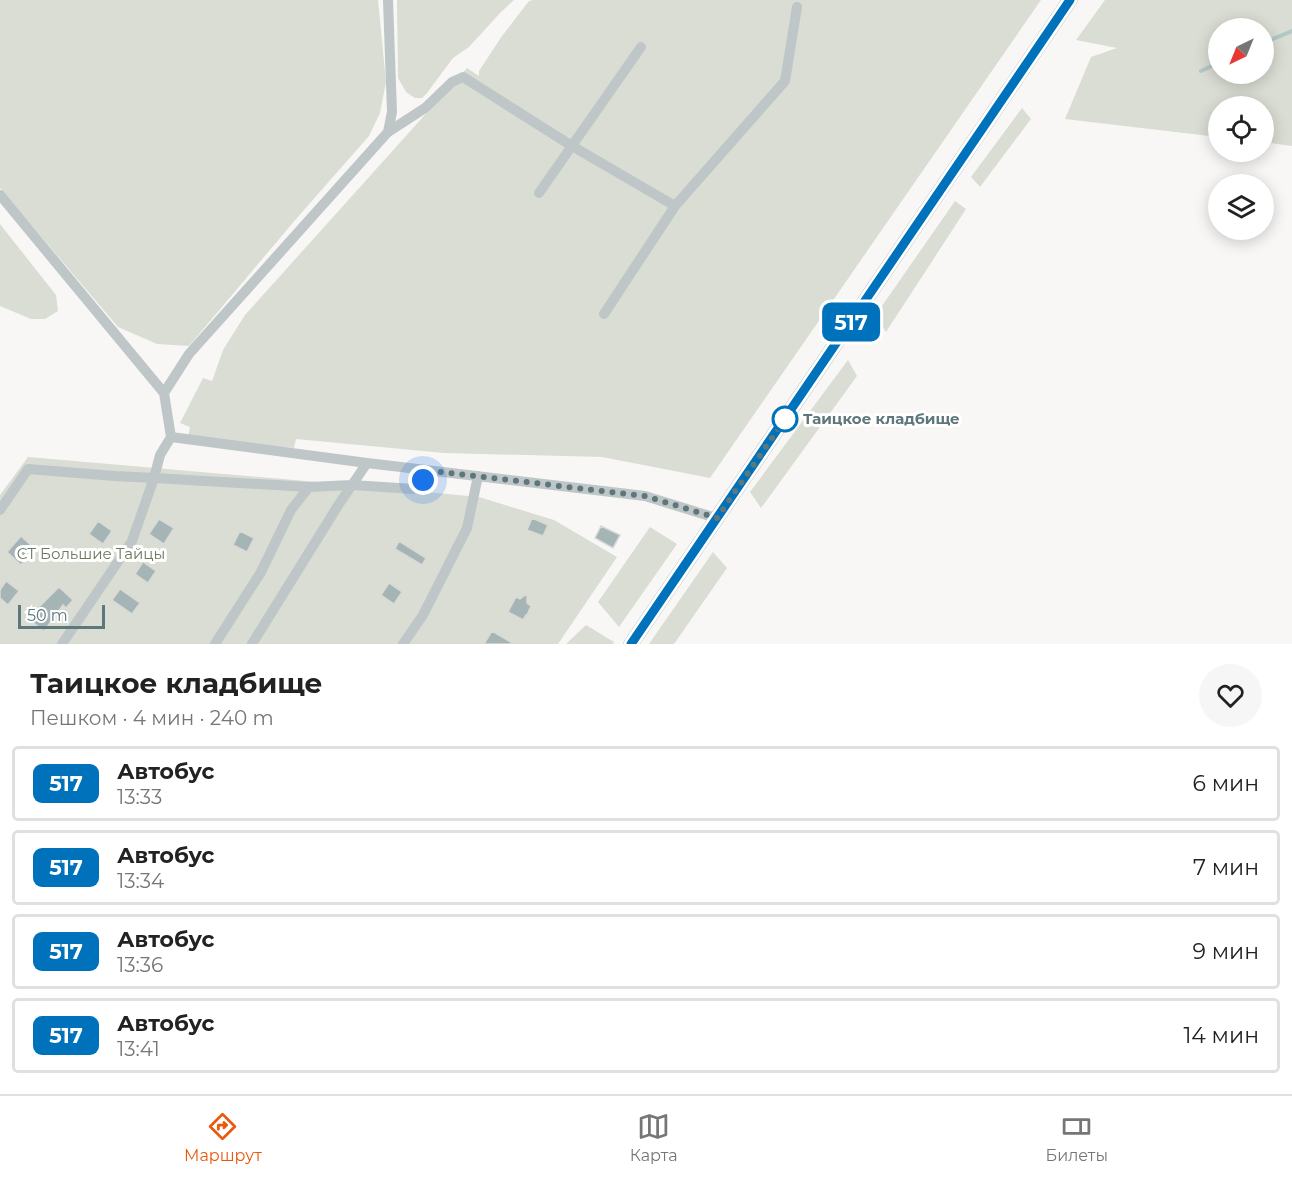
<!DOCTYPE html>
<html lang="ru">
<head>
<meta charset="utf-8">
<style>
	body { margin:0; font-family:Montserrat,sans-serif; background:#f6f6f6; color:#222; height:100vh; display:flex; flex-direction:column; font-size:22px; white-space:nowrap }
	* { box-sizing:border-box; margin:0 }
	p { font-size:20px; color:#767676 }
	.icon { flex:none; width:33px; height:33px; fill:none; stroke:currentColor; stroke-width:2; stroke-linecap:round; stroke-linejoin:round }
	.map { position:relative; height:644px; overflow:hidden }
	.panel { display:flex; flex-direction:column; background:#fff; flex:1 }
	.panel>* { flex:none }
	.badge { padding:0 12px; border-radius:9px; font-size:21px; line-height:39px }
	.needle { width:39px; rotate:223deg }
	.fabs { position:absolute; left:1208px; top:18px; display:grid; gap:12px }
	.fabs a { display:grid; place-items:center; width:66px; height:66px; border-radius:50%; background:#fff; box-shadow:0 3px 15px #0003; font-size:30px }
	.scale { position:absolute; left:18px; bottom:15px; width:87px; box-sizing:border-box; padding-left:6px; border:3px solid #5d777b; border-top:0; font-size:16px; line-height:21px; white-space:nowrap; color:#5d777b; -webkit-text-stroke:4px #fff; paint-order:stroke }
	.you { position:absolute; width:30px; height:30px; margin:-15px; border:4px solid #fff; border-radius:50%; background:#1a73e8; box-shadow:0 0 0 9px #1a73e833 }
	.map>.badge { position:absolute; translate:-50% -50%; box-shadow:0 0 0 3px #fff }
	.round { display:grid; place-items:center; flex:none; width:63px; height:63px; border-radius:32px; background:#f6f6f6 }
	.summary { display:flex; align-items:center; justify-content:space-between; height:102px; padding:0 30px }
	h1 { font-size:28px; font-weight:700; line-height:45px }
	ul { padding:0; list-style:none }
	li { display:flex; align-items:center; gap:18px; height:75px; margin:0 12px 9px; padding:0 18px; border:3px solid #e0e0e0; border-radius:6px }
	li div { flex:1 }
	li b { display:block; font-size:22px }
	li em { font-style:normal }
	li .badge { min-width:66px; font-weight:700; text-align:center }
	.tab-bar { display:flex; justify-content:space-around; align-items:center; height:84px; border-top:2px solid #e0e0e0; background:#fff; font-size:16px; color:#767676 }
	.tab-bar a { display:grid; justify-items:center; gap:3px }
	.tab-bar .selected { color:#ea580c }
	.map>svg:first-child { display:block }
</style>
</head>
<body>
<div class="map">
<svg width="1292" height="644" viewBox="0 0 1292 644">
	<rect width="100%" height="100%" fill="#f8f7f5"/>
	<path fill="#daddd3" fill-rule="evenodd" d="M0,0H378L386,82L380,113L369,136L296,219L189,346L157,344L118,327L0,188Z
		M397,0H514L501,12L469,47L453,58L427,93L422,98H415L406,92L398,78Z
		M533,0H1041L710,478L602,457L444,453L296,439L294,448L188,438L190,427L180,423L203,378L212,381L223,350L245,315L467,68L479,76V71L502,36L529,1Z
		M1105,0H1292V146L1263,142V106H1218V137L1065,119L1091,57L1117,48L1076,40ZM1218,28H1263V74H1218Z
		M1022,108L1031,119L980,187L971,177Z
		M955,201L966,209L886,332L875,316Z
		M0,224L56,295L58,311L45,319H31L0,306Z
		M848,360L857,376L761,508L750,492Z
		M28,457L352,485L479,497L554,520L617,557L558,644H0V495Z
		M650,527L677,544L619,627L598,602Z
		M713,552L727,568L674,644H649Z
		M586,625L614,642L613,644H566Z"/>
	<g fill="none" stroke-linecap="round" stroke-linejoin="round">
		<path stroke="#b4c8c7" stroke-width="4" d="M1263,43L1292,31
			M1201,71L1218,63"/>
	</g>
	<path fill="#a5b4b5" stroke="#d9d9d7" stroke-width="1.5" d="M532,518L548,525L543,536L527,530Z
		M159,519L174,528L164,544L149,534Z
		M98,521L112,531L103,544L89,534Z
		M601,526L620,535L613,548L595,538Z
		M240,531L254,538L247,552L233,545Z
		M21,536L35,549L21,565L7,552Z
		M399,541L426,558L422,565L395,549Z
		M143,562L156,571L148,583L135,574Z
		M6,581L19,591L8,605L0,598V590Z
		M389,583L402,592L394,604L381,595Z
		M59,587L73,600L66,608L63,605L44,631L30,620L40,606Z
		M120,589L140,603L132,614L112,600Z
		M527,594V603L531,606L527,615H526L523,620L508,612L516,597L520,599Z
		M492,631L514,644H484Z"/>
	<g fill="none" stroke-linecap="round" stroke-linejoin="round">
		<g stroke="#b1babc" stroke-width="15">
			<path id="major" d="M631,644L1070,0"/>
		</g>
		<path stroke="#bec6c7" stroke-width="10" d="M388,132L425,108L452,82L463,77L572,146L675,206L785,81L797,7
			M539,193L641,47
			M0,195L164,393
			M604,314L675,206
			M171,437L367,463L645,496L716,518
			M0,510L28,469L115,476L154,478L160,455L171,437L164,393L189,354L388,132L392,112L388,0
			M62,644L132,541L154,478L309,487L352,485L414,489L432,471
			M215,644L261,572L291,510L309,487
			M252,644L339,504L367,463
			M403,644L423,615L467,528L478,476"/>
		<use href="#major" stroke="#fff" stroke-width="14"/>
	</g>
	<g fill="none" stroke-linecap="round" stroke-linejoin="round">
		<g stroke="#fff" stroke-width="14">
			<path id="line" d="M631,644L1070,0"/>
		</g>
		<use href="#line" stroke="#0072bc" stroke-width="9"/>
		<path stroke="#5d777b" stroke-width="6" stroke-dasharray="0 10.8" d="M423,480L432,471L645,496L717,518L785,419"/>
	</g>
	<circle fill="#fff" stroke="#0072bc" stroke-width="3" cx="785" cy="419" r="12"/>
	<g text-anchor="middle" stroke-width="6" stroke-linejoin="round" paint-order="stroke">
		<g font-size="15" font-weight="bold" fill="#5d777b" stroke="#fff" text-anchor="start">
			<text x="803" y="424">Таицкое кладбище</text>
		</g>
		<g font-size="15" fill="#6c7960" stroke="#fff">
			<text x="91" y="559">СТ Большие Тайцы</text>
		</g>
	</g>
</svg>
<div class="fabs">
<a><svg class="needle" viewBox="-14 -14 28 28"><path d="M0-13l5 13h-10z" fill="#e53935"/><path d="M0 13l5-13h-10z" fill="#767676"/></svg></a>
<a><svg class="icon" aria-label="locate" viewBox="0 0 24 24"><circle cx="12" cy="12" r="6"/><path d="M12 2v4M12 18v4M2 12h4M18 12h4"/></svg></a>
<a><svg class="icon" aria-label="layers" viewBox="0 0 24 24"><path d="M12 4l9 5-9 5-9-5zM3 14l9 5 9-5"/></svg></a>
</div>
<div class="scale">50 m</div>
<div class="you" style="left:423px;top:480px"></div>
<b class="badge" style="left:851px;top:322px;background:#0072bc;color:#fff">517</b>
</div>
<section class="panel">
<div class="summary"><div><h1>Таицкое кладбище</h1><p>Пешком · 4 мин · 240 m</p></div><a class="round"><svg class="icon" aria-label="heart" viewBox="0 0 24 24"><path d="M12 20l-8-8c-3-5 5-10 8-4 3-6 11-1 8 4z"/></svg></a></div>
<ul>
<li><span class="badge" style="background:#0072bc;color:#fff">517</span><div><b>Автобус</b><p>13:33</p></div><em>6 мин</em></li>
<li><span class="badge" style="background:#0072bc;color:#fff">517</span><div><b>Автобус</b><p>13:34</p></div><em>7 мин</em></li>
<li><span class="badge" style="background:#0072bc;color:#fff">517</span><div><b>Автобус</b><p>13:36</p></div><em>9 мин</em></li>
<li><span class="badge" style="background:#0072bc;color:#fff">517</span><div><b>Автобус</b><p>13:41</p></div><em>14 мин</em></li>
</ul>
</section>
<nav class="tab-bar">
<a class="selected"><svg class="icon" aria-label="directions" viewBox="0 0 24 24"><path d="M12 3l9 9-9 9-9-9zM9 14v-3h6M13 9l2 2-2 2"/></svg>Маршрут</a>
<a><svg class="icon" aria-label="map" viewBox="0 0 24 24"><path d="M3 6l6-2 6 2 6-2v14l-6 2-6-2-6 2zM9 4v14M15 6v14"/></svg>Карта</a>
<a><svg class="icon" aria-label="tickets" viewBox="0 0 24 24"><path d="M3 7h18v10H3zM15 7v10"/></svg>Билеты</a>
</nav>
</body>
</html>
